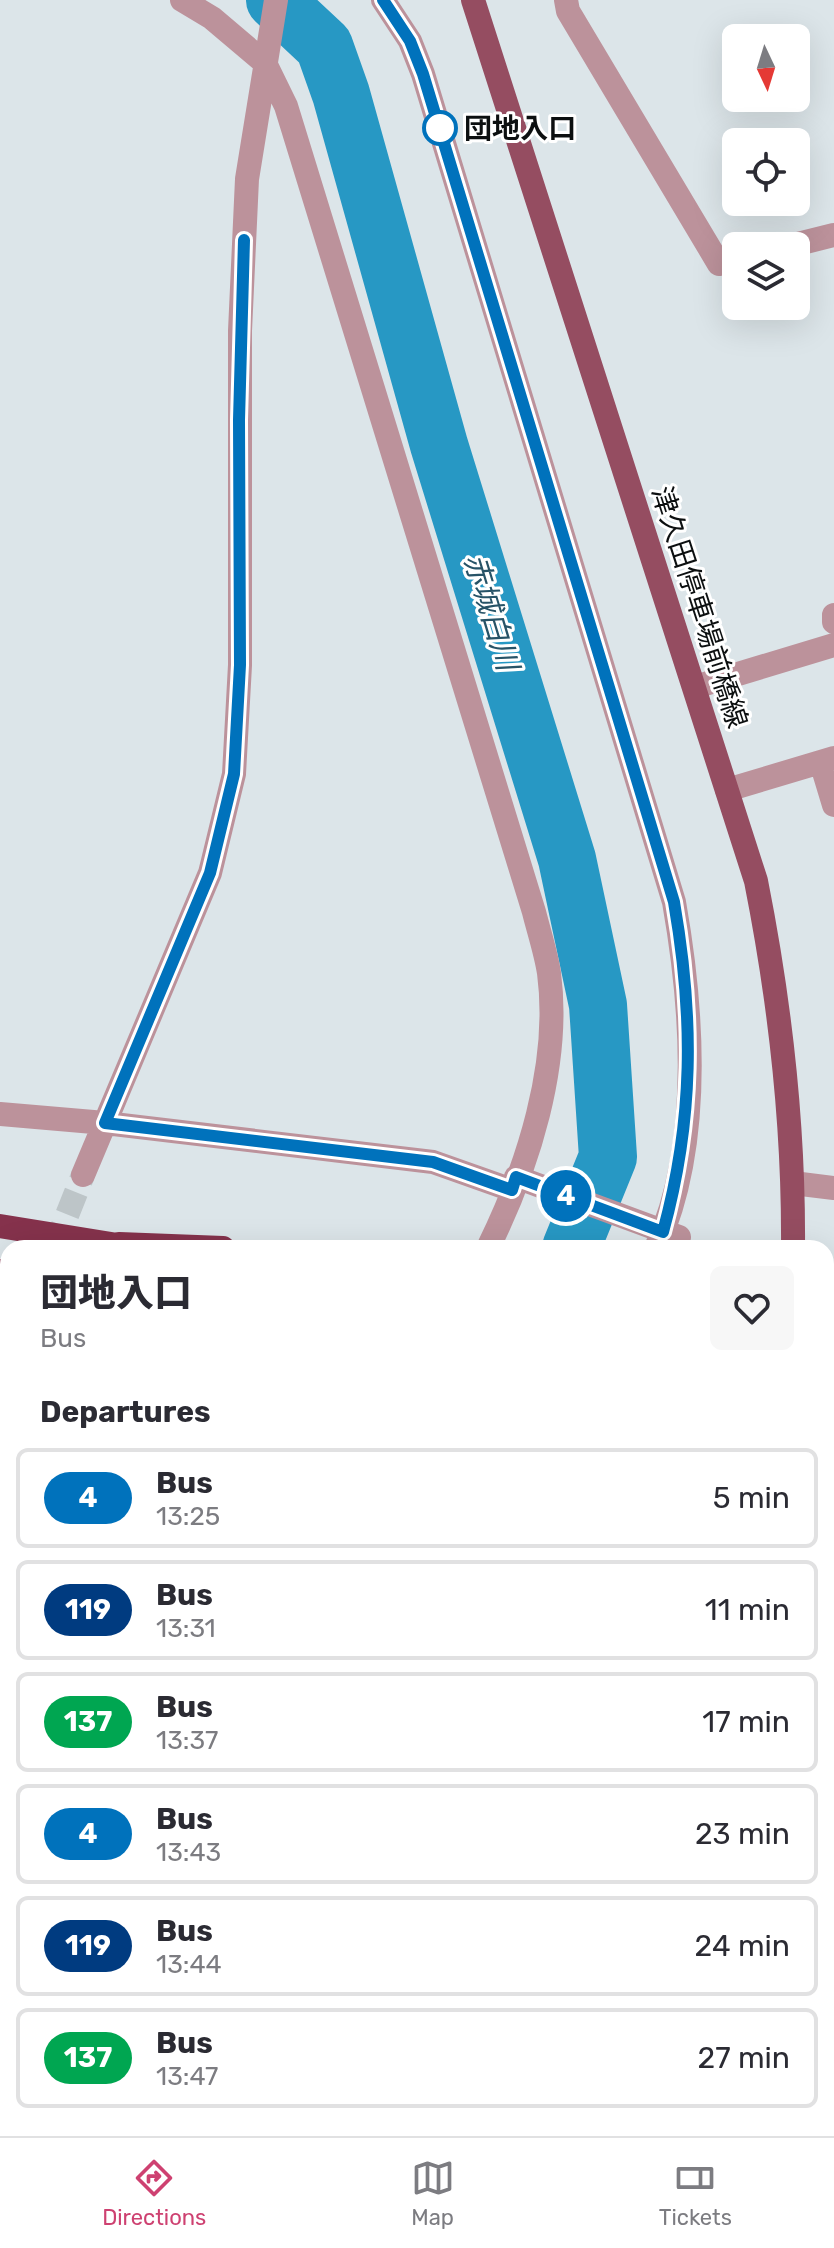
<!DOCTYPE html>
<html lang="en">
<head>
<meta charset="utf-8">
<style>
	body { margin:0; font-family:Rubik,"Noto Sans JP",sans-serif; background:#f7f7f7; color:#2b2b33; height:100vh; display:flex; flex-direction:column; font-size:30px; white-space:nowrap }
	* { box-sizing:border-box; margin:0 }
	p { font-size:26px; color:#7c7c81 }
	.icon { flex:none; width:44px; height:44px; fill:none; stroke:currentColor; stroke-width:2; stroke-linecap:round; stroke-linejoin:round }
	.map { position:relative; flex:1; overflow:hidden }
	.panel { position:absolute; left:0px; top:1240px; width:834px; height:896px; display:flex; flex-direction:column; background:#fff; border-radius:24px 24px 0 0; box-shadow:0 8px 32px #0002 }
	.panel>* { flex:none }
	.badge { padding:0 16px; border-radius:26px; font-size:28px; line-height:52px }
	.needle { width:52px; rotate:176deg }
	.controls { position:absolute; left:722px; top:24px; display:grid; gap:16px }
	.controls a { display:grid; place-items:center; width:88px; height:88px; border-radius:12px; background:#fff; box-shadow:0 8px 32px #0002; font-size:40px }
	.map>.badge { position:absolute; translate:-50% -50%; box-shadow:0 0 0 4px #fff }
	h2 { padding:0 40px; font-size:30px; line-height:72px }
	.round { display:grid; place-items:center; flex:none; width:84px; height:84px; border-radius:12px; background:#f7f7f7 }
	.headline { display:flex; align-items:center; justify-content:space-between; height:136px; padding:0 40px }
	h1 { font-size:38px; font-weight:800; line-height:60px }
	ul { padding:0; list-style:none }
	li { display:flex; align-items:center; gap:24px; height:100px; margin:0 16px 12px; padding:0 24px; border:4px solid #e1e1e2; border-radius:12px }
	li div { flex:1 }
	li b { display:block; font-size:30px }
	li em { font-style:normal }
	li .badge { min-width:88px; font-weight:700; text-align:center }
	.dock { display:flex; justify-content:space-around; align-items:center; height:112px; border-top:2px solid #e1e1e2; background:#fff; font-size:22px; color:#7c7c81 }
	.dock a { display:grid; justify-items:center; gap:4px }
	.dock .selected { color:#ce4171 }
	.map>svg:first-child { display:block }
</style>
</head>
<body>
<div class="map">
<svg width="834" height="2136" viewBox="0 0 834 2136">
	<rect width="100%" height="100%" fill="#dce5e9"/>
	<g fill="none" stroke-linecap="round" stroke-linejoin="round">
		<path stroke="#2798c4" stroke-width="34" d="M427,2128L436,2136"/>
		<path stroke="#2798c4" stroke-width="58" d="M275,0L324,46L341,94L439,445L567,859L598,1005L608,1157L571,1248
			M19,2136L20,2128"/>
		<path stroke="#bdc5c8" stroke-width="24" stroke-dasharray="24 12" stroke-linecap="butt" d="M54,1248L83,1175"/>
		<path stroke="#bc929b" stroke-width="24" d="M182,0L212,18L265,63L286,106L534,912C539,932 546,953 549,973C561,1064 528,1167 488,1248
			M383,0L410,41L423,74L674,902C693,1010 703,1144 656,1248
			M566,0L568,11L719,264L736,260
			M790,246L834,235
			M834,615V622
			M695,687L834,645
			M821,762L834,805
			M727,790L834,758
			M0,1114L105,1123L433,1162L512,1190
			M83,1175L210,873L234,774L240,665V331L247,179L276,0
			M516,1177L679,1237
			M793,1183L834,1188
			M0,1383L8,1362
			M826,1572H834
			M0,1869L8,1852
			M86,2136V2128
			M391,2136L394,2130H407L413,2136"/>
		<path stroke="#954d61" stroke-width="24" d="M473,0L756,881C780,1002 794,1125 793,1248
			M778,2136V2128"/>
		<path stroke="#85324c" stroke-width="24" d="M0,1226L136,1248
			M119,1244L223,1248
			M0,1271L8,1272
			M826,1287H834
			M826,1345L834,1346
			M826,1391L834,1393
			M826,1450L834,1452"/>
	</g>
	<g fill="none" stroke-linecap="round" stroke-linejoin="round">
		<g stroke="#fff" stroke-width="18">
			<path id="line" d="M244,240L239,420L240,665L234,774L210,873L105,1123L433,1162L512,1190L516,1177L663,1232C694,1119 694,1017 674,902L423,74L410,41L383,0"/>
		</g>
		<use href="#line" stroke="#0072bc" stroke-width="12"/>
	</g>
	<circle fill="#fff" stroke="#0072bc" stroke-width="4" cx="440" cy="128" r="16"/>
	<g text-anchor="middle" stroke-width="6" stroke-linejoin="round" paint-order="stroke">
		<g font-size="28" font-weight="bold" fill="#0c0f10" stroke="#fff" text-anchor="start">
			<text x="464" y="138">団地入口</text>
		</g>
		<g font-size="28" fill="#0c0f10" stroke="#fff">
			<text transform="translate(700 607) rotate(72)" y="10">津久田停車場前橋線</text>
		</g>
		<g font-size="30" font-style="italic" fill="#275367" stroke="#fff">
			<text transform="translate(491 612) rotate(73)" y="10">赤城白川</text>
		</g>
	</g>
</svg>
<div class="controls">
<a><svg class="needle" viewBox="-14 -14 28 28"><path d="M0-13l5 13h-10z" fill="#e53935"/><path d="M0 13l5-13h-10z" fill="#7c7c81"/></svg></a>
<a><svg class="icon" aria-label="locate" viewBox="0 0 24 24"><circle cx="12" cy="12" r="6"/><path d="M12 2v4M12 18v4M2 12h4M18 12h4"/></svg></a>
<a><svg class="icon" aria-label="layers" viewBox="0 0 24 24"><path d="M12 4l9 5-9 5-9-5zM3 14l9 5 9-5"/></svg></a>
</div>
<b class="badge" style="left:566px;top:1196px;background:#0072bc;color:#fff">4</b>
<section class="panel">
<div class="headline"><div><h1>団地入口</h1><p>Bus</p></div><a class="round"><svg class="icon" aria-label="heart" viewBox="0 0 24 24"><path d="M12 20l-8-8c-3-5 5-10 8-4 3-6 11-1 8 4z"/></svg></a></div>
<h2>Departures</h2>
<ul>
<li><span class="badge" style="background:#0072bc;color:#fff">4</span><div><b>Bus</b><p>13:25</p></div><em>5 min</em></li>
<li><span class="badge" style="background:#003b80;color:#fff">119</span><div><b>Bus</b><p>13:31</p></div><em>11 min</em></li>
<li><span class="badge" style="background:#00a651;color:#fff">137</span><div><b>Bus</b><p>13:37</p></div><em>17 min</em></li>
<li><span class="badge" style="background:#0072bc;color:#fff">4</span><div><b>Bus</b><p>13:43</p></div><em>23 min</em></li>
<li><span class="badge" style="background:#003b80;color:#fff">119</span><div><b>Bus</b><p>13:44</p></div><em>24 min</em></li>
<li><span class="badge" style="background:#00a651;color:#fff">137</span><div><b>Bus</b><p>13:47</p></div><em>27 min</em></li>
</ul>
</section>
</div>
<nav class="dock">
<a class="selected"><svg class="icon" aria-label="directions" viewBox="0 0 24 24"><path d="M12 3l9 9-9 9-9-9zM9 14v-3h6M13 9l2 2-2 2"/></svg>Directions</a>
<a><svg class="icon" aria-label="map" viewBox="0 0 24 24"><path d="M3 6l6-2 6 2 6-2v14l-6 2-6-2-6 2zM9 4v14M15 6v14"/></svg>Map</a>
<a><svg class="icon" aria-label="tickets" viewBox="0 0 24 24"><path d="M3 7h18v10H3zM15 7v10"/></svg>Tickets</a>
</nav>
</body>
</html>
